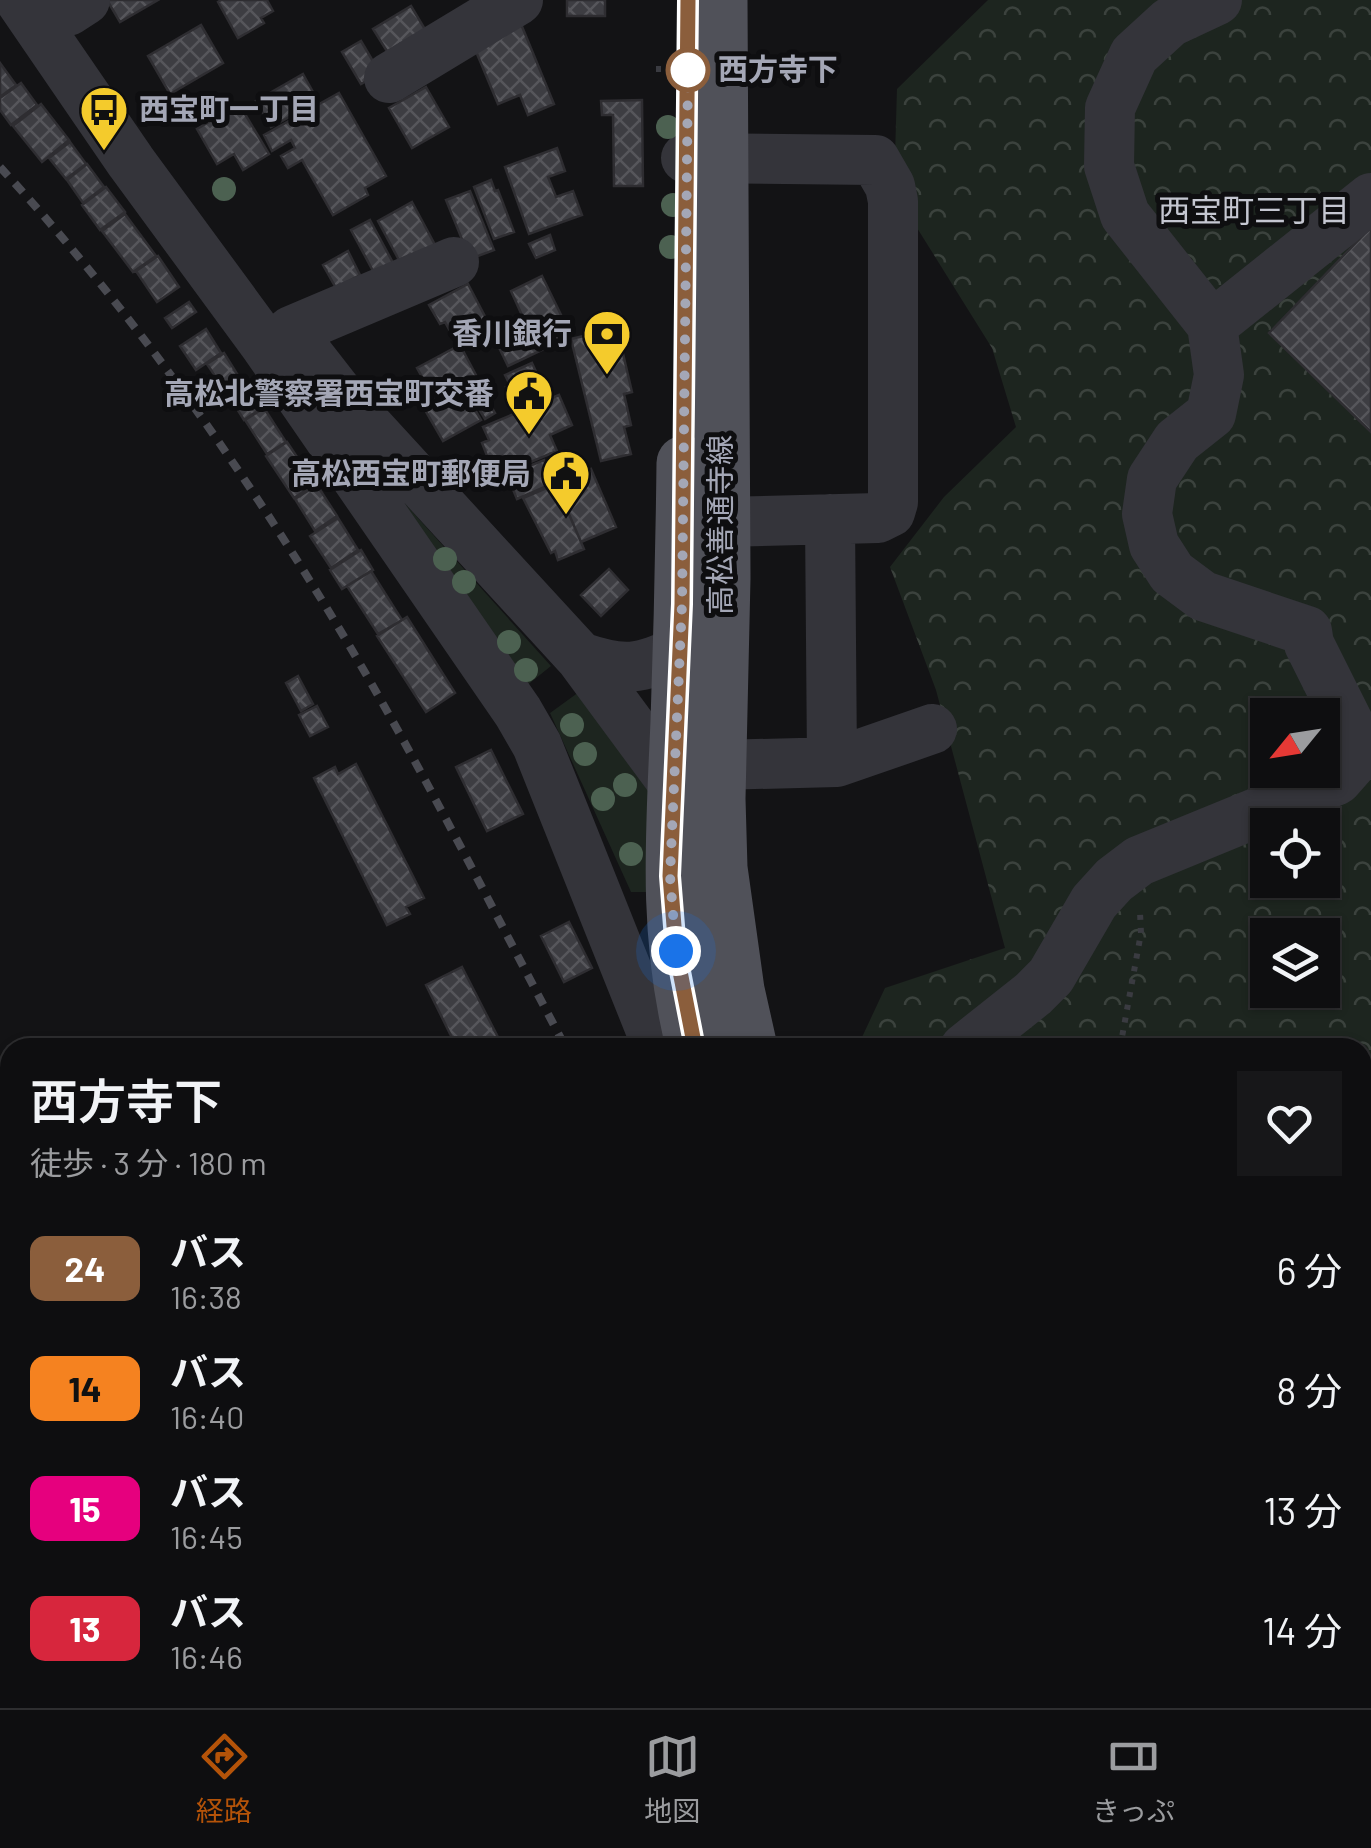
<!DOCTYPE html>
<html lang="ja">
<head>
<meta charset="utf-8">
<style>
	body { margin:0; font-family:Barlow,"Noto Sans JP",sans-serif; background:#171719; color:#f1f3f6; height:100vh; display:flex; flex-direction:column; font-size:38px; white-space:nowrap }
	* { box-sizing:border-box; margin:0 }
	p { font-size:32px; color:#9b9c9f }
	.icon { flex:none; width:55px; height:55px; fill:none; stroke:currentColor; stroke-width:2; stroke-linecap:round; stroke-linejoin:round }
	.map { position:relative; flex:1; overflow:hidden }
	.sheet { position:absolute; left:0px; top:1038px; width:1372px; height:672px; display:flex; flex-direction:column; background:#0e0e10; border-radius:30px 30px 0 0; box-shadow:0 2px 8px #0004,0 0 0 2px #2e2e30 }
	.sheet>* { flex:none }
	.badge { padding:0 20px; border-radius:15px; font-size:35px; line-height:65px }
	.needle { width:65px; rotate:240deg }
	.fabs { position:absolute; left:1250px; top:698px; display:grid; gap:20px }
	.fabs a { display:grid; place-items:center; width:90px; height:90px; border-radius:0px; background:#0e0e10; box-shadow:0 2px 8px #0004,0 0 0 2px #2e2e30; font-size:50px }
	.you { position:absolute; width:50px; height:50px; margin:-25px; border:8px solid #fff; border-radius:50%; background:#1a73e8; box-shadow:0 0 0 15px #1a73e833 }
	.map>.badge { position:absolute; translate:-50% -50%; box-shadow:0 0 0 5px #fff }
	.round { display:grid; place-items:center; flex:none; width:105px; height:105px; border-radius:0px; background:#171719 }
	.head { display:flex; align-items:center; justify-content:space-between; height:170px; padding:0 30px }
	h1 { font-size:48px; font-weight:600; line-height:75px }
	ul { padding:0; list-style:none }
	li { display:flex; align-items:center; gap:30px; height:120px; padding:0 30px }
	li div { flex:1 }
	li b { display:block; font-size:38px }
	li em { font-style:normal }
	li .badge { min-width:110px; font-weight:700; text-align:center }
	.tab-bar { display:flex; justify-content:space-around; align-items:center; height:140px; border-top:2px solid #2e2e30; background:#0e0e10; font-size:28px; color:#9b9c9f }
	.tab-bar a { display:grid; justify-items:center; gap:5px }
	.tab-bar .current { color:#b45309 }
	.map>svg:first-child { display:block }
</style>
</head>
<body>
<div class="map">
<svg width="1371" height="1708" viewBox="0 0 1371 1708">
	<defs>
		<pattern id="forest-crowns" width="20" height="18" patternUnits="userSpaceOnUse" patternTransform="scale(2.5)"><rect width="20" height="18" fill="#1d251f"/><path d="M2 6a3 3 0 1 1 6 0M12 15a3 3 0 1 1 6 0" fill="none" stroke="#3b423d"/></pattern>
		<pattern id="building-cross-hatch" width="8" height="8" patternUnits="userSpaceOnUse" patternTransform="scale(2.5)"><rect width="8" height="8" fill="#3d3d42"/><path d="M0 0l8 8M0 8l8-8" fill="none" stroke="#56565b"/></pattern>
	</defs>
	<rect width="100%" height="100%" fill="#131315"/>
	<path fill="#1d251f" d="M401,499L551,666L525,687Z
		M579,692L653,783L654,892H631L550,713Z"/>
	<path fill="url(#forest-crowns)" fill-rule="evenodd" d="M988,0H1371V1708H1095L1075,1700H1362V1048H857L885,988L1005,948L936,690L890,567L944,497L1016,427L992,348L894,191L897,89ZM1268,715H1322V770H1268ZM1268,825H1322V880H1268ZM1268,935H1322V990H1268Z"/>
	<path fill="url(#building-cross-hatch)" stroke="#2e2d31" stroke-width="2.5" d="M107,0H158L120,22Z
		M221,0H267L273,11L261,18L264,23L238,38L218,2Z
		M567,0H605V16H567Z
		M411,6L432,41L395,64L373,29Z
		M521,24L554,104L528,115L520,95L498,104L475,49Z
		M201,25L223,63L170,94L148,56Z
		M361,41L380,73L361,84L342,52Z
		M0,63L16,85L0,97Z
		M303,74L318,101L271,127L256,101Z
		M21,83L37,105L11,125L0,110V98Z
		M426,87L449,127L412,148L389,108Z
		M339,93L386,176L365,188L368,195L333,215L302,160L288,168L281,156L295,148L291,140L272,151L264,135Z
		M642,100L643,186H614L613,115H602L601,101Z
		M41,104L69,140L42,162L13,126Z
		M239,104L269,154L243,170L234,154L217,164L197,129Z
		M70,142L86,164L66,179L49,158Z
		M557,148L565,171L548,177L556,197L573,191L582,215L529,234L505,167Z
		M87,164L104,187L83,203L67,180Z
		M491,180L495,191L498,190L514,232L494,239L474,187Z
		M106,187L125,212L100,230L82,205Z
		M470,191L494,250L470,259L446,200Z
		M412,202L441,256L407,275L378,221Z
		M125,214L156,256L133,272L102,231Z
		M370,220L399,274L380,284L351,230Z
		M1371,227V432L1269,333Z
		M550,235L555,250L536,258L529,244Z
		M348,251L360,275L336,288L323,265Z
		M158,256L179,287L157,302L136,271Z
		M542,276L563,319L551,325L559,342L508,366L494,337L525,322L511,291Z
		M468,284L489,324L456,342L445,322L440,324L429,305Z
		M189,302L196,312L172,328L165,318Z
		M617,328L632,392L624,394L631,425L624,427L631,454L601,461L571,339Z
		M206,329L221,353L196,370L180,346Z
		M460,345L477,377L435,400L417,368Z
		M224,353L244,385L228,395L207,364Z
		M532,363L546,393L514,407L506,387L510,385L505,375Z
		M246,384L262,408L244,420L229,396Z
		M463,389L481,420L443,441L425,410Z
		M484,394L495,413L485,419L473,399Z
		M559,395L572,425L550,435L557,451L509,471L502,456L489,461L482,443L489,440L483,427Z
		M264,408L286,442L267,454L245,420Z
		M287,442L315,484L294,498L266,456Z
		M544,460L554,483L517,499L507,475Z
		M591,469L616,527L581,542L556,484Z
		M556,484L584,549L558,560L555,551L551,553L523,498Z
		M317,485L337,516L315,531L295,499Z
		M338,518L358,550L331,568L310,536Z
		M361,550L373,570L342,589L330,570Z
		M609,569L628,590L601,616L581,595Z
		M371,571L402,620L378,634L347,586Z
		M407,617L455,693L426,712L377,636Z
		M298,676L313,704L301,711L286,683Z
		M317,706L328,727L310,736L299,715Z
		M491,750L523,814L487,831L456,767Z
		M356,764L424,898L406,907L410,914L387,925L314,778L335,767L338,774Z
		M569,922L592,968L564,982L541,936Z
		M462,967L502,1045L496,1048H457L426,985Z
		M17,1700H50L56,1708H6Z
		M50,1700H78L68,1708H56Z
		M270,1700H387L391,1708H274Z
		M400,1700H455L459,1708H404Z
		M773,1700H844L848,1708H777Z"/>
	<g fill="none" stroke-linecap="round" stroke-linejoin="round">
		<path stroke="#3a3b41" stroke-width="6" stroke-dasharray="5 8" stroke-linecap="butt" d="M656,69H662
			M1120,1048L1141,933L1140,912
			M1362,1136L1371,1135"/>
		<path stroke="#34343a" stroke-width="50" d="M20,0L131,162L266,346L518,712L537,745L658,1048
			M68,11L85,0
			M389,78L518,0
			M686,158L875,160L890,186L893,201V502L890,512L878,518L721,522
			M1212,325L1371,198
			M291,331L454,262
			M303,348L342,398L580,657L690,806
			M830,519L832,762
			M580,657C624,672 639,670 681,650
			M718,765L837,762L932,729
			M965,1048L1033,994L1051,976L1094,902L1114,880L1139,861L1337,780L1352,763L1357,740L1309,644L1307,631L1203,596L1172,573L1154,545L1147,514L1152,479L1177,441L1211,414L1219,375L1212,325L1125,215L1109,166L1110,108L1134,55L1170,22L1217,0
			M0,1372L10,1398
			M1362,1536L1371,1543
			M0,1698L10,1690
			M124,1700L127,1708"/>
		<path stroke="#505159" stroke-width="55" d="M720,0L723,578L718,799L720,868L737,990L750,1048
			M684,463C683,549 681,635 678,722C673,835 665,936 694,1048
			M1013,1700L1017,1708"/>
		<path stroke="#494a51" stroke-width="8" stroke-dasharray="12 10" stroke-linecap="butt" d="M0,167C116,293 220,436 310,581C404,731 483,891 566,1048
			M0,1255L10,1281
			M174,1700L177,1708
			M907,1700L911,1708"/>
	</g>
	<g fill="#4c6151">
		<circle cx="668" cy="127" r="12"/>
		<circle cx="224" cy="189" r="12"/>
		<circle cx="673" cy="205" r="12"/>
		<circle cx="671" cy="247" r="12"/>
		<circle cx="445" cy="559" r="12"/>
		<circle cx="464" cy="582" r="12"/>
		<circle cx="509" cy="642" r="12"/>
		<circle cx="526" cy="670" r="12"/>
		<circle cx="572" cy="725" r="12"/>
		<circle cx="585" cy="754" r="12"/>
		<circle cx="625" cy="785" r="12"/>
		<circle cx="603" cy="799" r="12"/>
		<circle cx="631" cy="854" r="12"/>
	</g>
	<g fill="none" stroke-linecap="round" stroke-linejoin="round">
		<g stroke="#fff" stroke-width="22">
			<path id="line" d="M688,0L682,604L670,876L676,951L695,1048"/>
		</g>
		<use href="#line" stroke="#8b5e3c" stroke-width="15"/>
		<path stroke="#a4a7b6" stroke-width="10" stroke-dasharray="0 18" d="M676,951L670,876L682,604L688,70"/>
	</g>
	<defs>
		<g id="bus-pin" transform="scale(2.5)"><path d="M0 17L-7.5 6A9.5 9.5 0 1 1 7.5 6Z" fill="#f4cb2c" stroke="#0e0e10"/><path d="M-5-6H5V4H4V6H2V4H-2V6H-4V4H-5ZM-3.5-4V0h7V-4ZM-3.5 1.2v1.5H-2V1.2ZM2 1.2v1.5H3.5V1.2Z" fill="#111"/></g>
		<g id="bank-pin" transform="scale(2.5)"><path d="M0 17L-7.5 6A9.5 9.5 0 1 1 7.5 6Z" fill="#f4cb2c" stroke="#0e0e10"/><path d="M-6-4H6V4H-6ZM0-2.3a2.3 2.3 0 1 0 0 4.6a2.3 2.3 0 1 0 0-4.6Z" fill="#111"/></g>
		<g id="civic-pin" transform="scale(2.5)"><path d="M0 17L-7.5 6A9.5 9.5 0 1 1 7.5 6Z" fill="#f4cb2c" stroke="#0e0e10"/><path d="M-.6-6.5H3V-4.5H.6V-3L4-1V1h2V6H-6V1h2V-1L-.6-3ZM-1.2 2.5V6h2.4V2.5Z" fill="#111"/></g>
	</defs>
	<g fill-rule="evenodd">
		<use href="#bus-pin" x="104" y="110"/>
		<use href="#bank-pin" x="607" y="334"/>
		<use href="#civic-pin" x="529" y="394"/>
		<use href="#civic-pin" x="566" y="474"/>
	</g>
	<circle fill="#fff" stroke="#8b5e3c" stroke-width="5" cx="688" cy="70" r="20"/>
	<g text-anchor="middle" stroke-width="10" stroke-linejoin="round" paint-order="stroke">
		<g font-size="30" font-weight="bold" fill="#a4a7b6" stroke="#0e0e10" text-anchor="start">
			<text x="718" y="80">西方寺下</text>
		</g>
		<g font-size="30" font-weight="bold" fill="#a4a7b6" stroke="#0e0e10" text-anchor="end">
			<text x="139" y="120" text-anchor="start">西宝町一丁目</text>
			<text x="572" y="344">香川銀行</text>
			<text x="494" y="404">高松北警察署西宝町交番</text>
			<text x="531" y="484">高松西宝町郵便局</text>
		</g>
		<g font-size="30" fill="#a4a7b6" stroke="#0e0e10">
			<text transform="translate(721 525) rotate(-90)" y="10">高松善通寺線</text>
		</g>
		<g font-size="32" fill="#c5c7d1" stroke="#0e0e10">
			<text x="1254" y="222">西宝町三丁目</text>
		</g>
	</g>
</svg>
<div class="fabs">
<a><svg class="needle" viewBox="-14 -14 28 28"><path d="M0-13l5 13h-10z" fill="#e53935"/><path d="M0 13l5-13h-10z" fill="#9b9c9f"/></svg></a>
<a><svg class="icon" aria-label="locate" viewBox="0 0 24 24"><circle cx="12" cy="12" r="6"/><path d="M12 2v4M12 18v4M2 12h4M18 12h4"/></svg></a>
<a><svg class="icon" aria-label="layers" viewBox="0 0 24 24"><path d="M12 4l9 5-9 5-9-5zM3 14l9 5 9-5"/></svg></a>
</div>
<div class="you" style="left:676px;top:951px"></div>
<section class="sheet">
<div class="head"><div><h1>西方寺下</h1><p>徒歩 · 3 分 · 180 m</p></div><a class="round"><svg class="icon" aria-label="heart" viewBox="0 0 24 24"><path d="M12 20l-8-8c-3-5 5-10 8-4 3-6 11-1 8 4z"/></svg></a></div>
<ul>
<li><span class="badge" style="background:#8b5e3c;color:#fff">24</span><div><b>バス</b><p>16:38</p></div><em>6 分</em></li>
<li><span class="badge" style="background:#f58220;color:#111">14</span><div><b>バス</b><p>16:40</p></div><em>8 分</em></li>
<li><span class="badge" style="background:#e6007e;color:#fff">15</span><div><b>バス</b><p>16:45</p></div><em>13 分</em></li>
<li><span class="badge" style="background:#d7263d;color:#fff">13</span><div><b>バス</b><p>16:46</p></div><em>14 分</em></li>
</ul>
</section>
</div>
<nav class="tab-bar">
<a class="current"><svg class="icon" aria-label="directions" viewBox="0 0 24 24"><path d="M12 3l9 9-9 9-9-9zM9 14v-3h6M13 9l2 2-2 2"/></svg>経路</a>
<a><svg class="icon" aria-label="map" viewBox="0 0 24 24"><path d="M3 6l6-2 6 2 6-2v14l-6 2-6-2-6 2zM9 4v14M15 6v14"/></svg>地図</a>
<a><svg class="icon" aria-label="tickets" viewBox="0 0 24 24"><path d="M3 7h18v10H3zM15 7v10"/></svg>きっぷ</a>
</nav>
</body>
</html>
